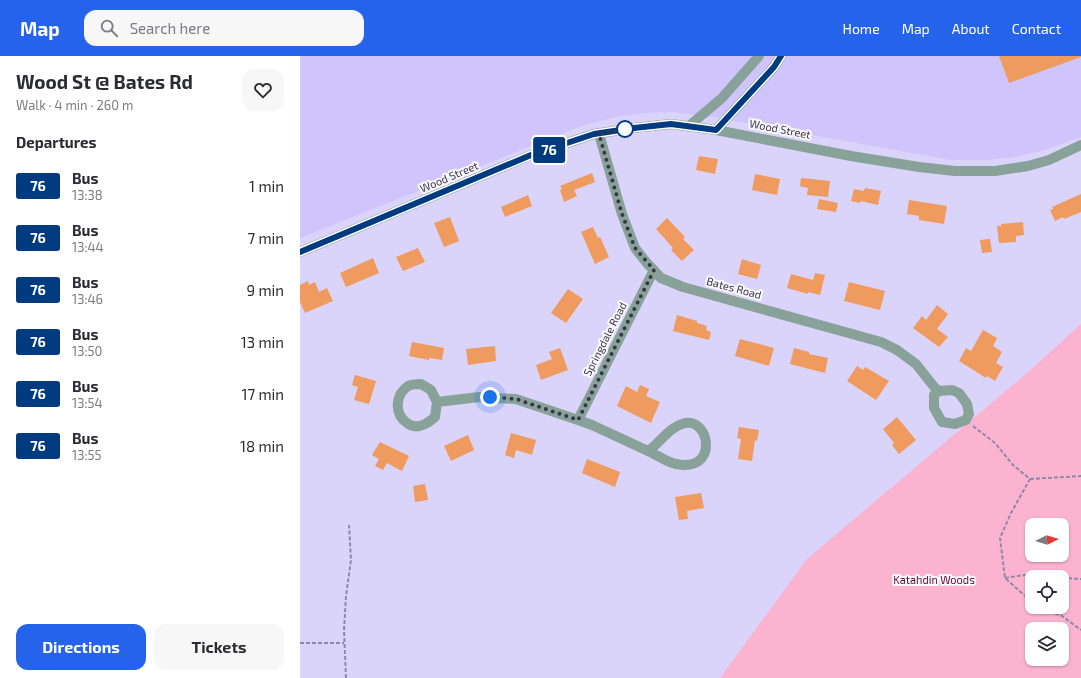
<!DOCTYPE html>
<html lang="en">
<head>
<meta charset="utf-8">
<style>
	body { margin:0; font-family:"Exo 2",sans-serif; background:#f7f7f7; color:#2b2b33; height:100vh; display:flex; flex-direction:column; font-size:15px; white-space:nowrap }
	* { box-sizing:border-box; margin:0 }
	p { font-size:13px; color:#7c7c81 }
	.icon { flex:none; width:22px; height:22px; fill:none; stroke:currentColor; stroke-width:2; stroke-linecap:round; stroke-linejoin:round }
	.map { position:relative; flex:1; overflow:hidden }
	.panel { display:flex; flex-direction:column; background:#fff; width:300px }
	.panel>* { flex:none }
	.badge { padding:0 8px; border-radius:3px; font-size:14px; line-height:26px }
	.needle { width:26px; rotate:85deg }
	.controls { position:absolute; left:725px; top:462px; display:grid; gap:8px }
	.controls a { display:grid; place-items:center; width:44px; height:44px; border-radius:8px; background:#fff; box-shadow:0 1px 3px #0004; font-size:20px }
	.you { position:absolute; width:20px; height:20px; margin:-10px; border:3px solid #fff; border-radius:50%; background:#1a73e8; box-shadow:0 0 0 6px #1a73e833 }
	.map>.badge { position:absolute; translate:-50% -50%; box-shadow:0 0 0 2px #fff }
	h2 { padding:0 16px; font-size:15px; line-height:36px }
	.round { display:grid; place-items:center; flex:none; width:42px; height:42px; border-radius:12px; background:#f7f7f7 }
	.head { display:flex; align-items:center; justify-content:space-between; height:68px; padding:0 16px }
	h1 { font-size:19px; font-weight:700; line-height:30px }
	.primary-button { display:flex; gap:8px; margin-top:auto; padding:8px 16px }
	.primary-button a { flex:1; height:46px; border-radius:12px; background:#2563eb; color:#fff; font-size:16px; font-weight:700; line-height:46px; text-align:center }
	.primary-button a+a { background:#f7f7f7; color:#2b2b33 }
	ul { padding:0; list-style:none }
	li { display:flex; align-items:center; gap:12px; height:52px; padding:0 16px }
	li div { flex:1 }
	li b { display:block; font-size:15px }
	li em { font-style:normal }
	li .badge { min-width:44px; font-weight:700; text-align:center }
	header { display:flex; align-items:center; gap:24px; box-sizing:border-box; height:56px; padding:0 20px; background:#2563eb; color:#fff }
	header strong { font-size:19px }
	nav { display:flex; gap:22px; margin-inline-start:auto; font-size:14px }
	.search { width:280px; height:36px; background:#f7f7f7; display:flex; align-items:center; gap:10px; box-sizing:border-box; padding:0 14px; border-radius:12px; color:#7c7c81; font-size:15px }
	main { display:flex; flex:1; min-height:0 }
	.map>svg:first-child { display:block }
</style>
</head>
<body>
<header>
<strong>Map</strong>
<div class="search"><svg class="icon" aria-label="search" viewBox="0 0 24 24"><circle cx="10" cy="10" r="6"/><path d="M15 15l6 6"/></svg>Search here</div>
<nav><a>Home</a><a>Map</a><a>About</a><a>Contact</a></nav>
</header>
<main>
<section class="panel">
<div class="head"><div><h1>Wood St @ Bates Rd</h1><p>Walk · 4 min · 260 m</p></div><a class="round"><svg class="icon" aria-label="heart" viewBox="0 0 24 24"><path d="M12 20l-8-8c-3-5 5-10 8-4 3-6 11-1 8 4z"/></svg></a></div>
<h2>Departures</h2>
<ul>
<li><span class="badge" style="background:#003b80;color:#fff">76</span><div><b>Bus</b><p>13:38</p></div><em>1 min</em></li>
<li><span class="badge" style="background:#003b80;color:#fff">76</span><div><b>Bus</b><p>13:44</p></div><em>7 min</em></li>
<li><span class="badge" style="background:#003b80;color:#fff">76</span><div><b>Bus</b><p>13:46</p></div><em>9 min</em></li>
<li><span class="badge" style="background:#003b80;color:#fff">76</span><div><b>Bus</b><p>13:50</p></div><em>13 min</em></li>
<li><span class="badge" style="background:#003b80;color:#fff">76</span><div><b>Bus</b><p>13:54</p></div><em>17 min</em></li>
<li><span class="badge" style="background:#003b80;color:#fff">76</span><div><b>Bus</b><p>13:55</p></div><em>18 min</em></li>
</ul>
<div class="primary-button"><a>Directions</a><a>Tickets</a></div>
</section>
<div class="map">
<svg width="781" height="622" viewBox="0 0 781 622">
	<rect width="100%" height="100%" fill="#dad3fa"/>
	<path fill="#d0c4fc" d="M0,0H781V81L745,94L715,101L686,104H651L412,61L372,56L344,57L316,61L278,71L0,182Z"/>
	<path fill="#fcb3cf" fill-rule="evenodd" d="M781,268V622H420L507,503L727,317ZM732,469H762V499H732ZM732,521H762V551H732ZM732,573H762V603H732Z"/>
	<path fill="#ef9a5f" d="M699,0H781V1L709,27Z
		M399,100L418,103L415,118L396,114Z
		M292,117L295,126L274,134L277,140L264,146L260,134L262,133L260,130Z
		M455,118L480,123L477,139L452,134Z
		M501,122L530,125L528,141L507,139L508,132L500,130Z
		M565,132L581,135L578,149L561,145L560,147L551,145L554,133L564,135Z
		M781,138V156L764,163L763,161L755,165L750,154L753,153L752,151Z
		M228,139L232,150L205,161L201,151Z
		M519,143L538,147L536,156L517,153Z
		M609,144L647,150L644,168L619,164V160L607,158Z
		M150,161L159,185L144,191L134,167Z
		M367,162L385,181L383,183L394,194L382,205L371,194L373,192L356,173Z
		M723,166L724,179L716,180V186L699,187L697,170H701V168Z
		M293,171L298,182L300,181L309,201L295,208L281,176Z
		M690,183L692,196L682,197L680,184Z
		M118,192L125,206L103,215L96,201Z
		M73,202L79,217L46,231L40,217Z
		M442,203L461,209L457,223L438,218Z
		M515,217L525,219L520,239L508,236V238L487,232L491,218L513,224Z
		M8,225L9,229L15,226L19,236L27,232L33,245L5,257L0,246V229Z
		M549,226L585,235L580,254L544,245Z
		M268,233L283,243L266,267L251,257Z
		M637,249L648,258L637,273L648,281L639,291L613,272L622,260L626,264Z
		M377,259L397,265V267L407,270L406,274L411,276L409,284L373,275Z
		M683,274L697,282L693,290L702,296L696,307L703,311L695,325L687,320L686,322L659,305L666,292L671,295Z
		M440,283L474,292L469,310L435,300Z
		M112,286L144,292L142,304L129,302V304L109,300Z
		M195,290L196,305L168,309L166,293Z
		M260,292L268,314L241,324L236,309L252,303L249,296Z
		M494,292L509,296V298L528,302L525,317L490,308Z
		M557,310L563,314L565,311L589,325L576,344L547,325Z
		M55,319L76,325L69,348L54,344L58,331L52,329Z
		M340,329L349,333L346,340L360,346L351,367L317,350L326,330L337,336Z
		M597,361L616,384L599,398L592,389L594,387L583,373Z
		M439,371L459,374L457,385L455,384L452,405L438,403L441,383L437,382Z
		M211,377L236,384L232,399L216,394L214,402L205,399Z
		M168,379L174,394L151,405L144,390Z
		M80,386L109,400L102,415L87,407L83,414L75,410L79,403L72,399Z
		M287,403L320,416L315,431L282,417Z
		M125,428L128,444L115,446L113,430Z
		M401,437L404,452L387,455L388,463L379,464L375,441Z"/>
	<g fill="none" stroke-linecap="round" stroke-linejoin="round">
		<path stroke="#8e89a6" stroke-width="2" stroke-dasharray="4 2" stroke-linecap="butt" d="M673,370L695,387L713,409L730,423L711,457L700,482L705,522L732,546
			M730,423L781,420
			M705,522L724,519L749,521
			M762,522L781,523
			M738,551L762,560L781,574
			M0,587H44
			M46,622L44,574L46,540L51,504L49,469"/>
		<path stroke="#88a29a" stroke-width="10" d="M389,70L422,42L459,0
			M416,74L474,11L481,0
			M299,78L322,158L335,192L346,206L361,222L383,231L581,286L597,294L616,308L635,332L639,335L634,339V352L642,366L655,368L666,364L669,358L667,348L659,337L652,334L639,335
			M137,346L135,361C130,365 126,369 119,370C115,371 111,370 107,367C94,358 95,339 108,330C112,328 117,328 121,328L131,334L137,346L179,341L216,343L278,364
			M348,395C357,399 366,406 376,408C419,417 410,362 385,367C369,371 361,386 348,395L292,369L278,364L354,214"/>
		<path stroke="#88a29a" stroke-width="10" d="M0,196L231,99L294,78L334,72L371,68L416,74L551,100L619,111L655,115H695L728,110L749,104L781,89"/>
	</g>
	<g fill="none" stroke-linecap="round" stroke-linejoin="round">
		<g stroke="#fff" stroke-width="9">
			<path id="line" d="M0,196L231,99L294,78L334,72L371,68L416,74L474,11L481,0"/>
		</g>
		<use href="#line" stroke="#003b80" stroke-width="6"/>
		<path stroke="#393548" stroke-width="4" stroke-dasharray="0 7.2" d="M190,341L216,343L278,364L347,228L354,214L335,192L322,158L299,78L325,73"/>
	</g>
	<circle fill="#fff" stroke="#003b80" stroke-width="2" cx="325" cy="73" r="8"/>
	<g text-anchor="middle" stroke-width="4" stroke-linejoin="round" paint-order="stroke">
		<g font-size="11" fill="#393548" stroke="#faf9fe">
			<text transform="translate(480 73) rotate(11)" y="4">Wood Street</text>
			<text transform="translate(149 121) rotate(-23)" y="4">Wood Street</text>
			<text transform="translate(434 232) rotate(15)" y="4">Bates Road</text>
			<text transform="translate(305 283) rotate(-63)" y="4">Springdale Road</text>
		</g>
		<g font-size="11" fill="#630c3b" stroke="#faf9fe">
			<text x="634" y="528">Katahdin Woods</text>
		</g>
	</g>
</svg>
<div class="controls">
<a><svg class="needle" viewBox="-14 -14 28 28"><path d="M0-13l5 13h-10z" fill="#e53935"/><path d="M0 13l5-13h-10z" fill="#7c7c81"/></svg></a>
<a><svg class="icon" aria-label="locate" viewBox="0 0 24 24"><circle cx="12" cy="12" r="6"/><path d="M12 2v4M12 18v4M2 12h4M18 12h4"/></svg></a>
<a><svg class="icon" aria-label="layers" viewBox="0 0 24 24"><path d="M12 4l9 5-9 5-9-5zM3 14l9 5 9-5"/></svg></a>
</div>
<div class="you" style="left:190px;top:341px"></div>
<b class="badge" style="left:249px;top:94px;background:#003b80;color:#fff">76</b>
</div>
</main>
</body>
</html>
